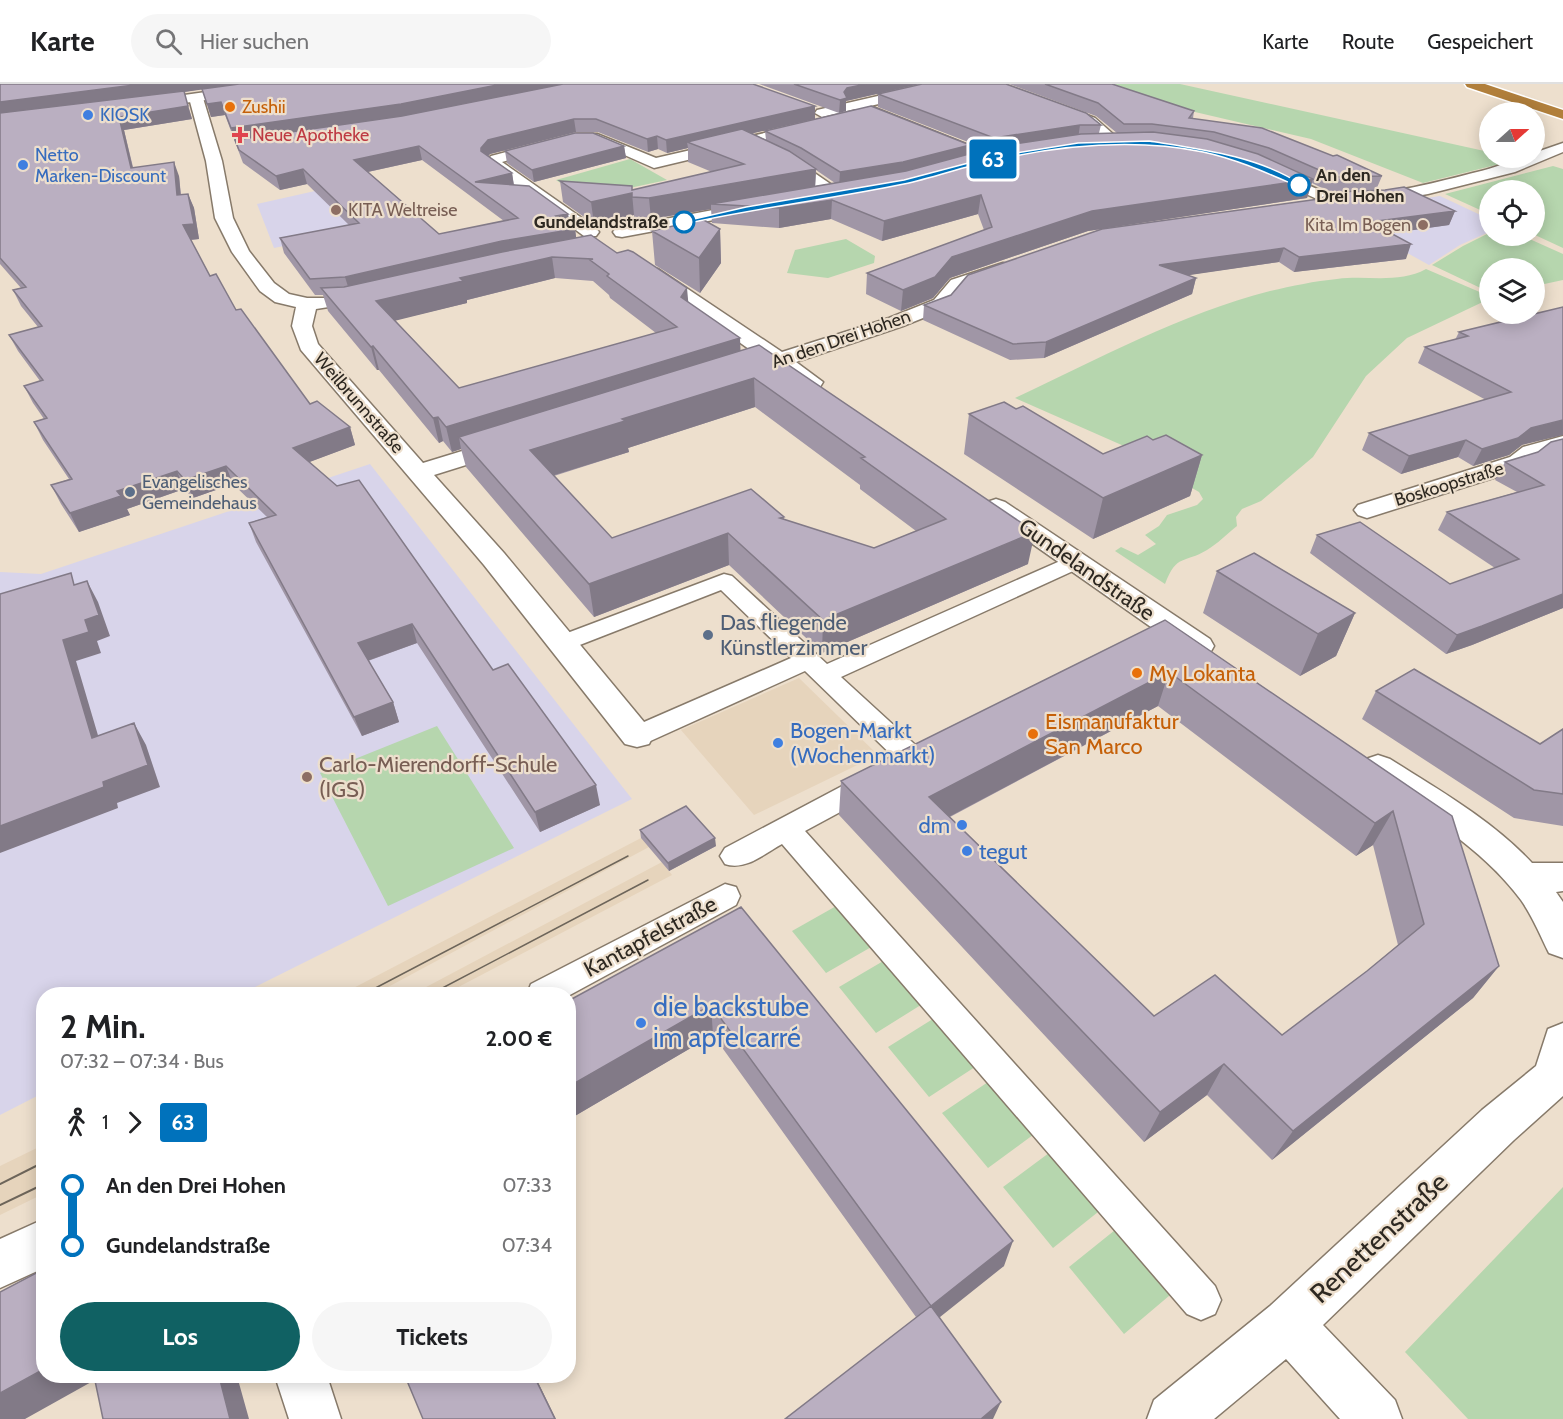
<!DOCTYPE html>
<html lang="de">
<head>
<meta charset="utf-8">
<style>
	body { margin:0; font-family:Cabin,sans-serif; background:#f6f6f6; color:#202124; height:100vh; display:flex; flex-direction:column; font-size:22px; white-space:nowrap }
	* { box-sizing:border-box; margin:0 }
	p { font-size:20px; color:#757577 }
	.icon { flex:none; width:33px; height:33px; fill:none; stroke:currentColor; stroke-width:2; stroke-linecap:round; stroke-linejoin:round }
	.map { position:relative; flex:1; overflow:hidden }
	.sheet { position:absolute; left:36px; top:903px; width:540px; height:396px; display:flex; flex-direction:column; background:#fff; border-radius:24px; box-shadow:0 3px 15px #0003 }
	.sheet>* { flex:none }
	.badge { padding:0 12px; border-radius:4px; font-size:21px; line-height:39px }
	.needle { width:39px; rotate:69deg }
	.controls { position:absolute; left:1479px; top:18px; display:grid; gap:12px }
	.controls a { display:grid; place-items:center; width:66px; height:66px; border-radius:50%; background:#fff; box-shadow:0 3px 15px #0003; font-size:30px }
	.map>.badge { position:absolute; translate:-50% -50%; box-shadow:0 0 0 3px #fff }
	.legs { display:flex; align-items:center; gap:9px; height:66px; padding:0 24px; font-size:20px }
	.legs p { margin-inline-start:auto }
	.head { display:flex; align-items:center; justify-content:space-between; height:102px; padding:0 24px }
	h1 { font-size:33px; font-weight:800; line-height:45px }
	.button { display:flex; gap:12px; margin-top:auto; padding:12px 24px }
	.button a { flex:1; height:69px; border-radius:36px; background:#106163; color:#fff; font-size:24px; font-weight:800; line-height:69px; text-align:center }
	.button a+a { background:#f6f6f6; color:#202124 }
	ul { padding:0 24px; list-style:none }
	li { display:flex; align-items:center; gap:21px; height:60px; font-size:22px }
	li i { display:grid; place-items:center; width:9px; height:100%; margin:0 8px; background:currentColor }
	li i::after { content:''; width:15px; height:15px; margin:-8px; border:4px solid; border-radius:50%; background:#fff }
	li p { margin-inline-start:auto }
	li:first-child i { background:linear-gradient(#0000 50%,currentColor 0) }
	li:last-child i { background:linear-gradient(currentColor 50%,#0000 0) }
	header { display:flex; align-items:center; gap:36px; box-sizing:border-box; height:84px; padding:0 30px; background:#fff; border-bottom:2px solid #e0e0e0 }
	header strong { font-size:28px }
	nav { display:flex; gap:33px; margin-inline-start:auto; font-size:21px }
	.search { width:420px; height:54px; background:#f6f6f6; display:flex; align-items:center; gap:15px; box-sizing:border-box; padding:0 21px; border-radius:33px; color:#757577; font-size:22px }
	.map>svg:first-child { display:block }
</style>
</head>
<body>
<header>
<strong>Karte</strong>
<div class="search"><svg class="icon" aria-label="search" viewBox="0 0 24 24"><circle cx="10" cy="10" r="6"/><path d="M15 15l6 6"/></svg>Hier suchen</div>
<nav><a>Karte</a><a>Route</a><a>Gespeichert</a></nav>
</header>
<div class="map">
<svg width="1563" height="1335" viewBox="0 0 1563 1335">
	<rect width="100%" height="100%" fill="#eddfcd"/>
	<path fill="#e6d4bc" d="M799,594L878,671L754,731L681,646Z
		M641,754L649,763L375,910H342Z
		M662,778L672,791L445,910H413Z
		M43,1061V1110L0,1131V1082Z"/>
	<path fill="#d8d4ea" d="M364,96H374L421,133L274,164L257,120Z
		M1440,112L1489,135V148L1460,161L1429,181L1333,128Z
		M370,380L632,715L241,910H44L43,1009L0,1031V488L41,490Z"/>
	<path fill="#b6d6ae" d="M1104,0H1180L1489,68L1490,74L1520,75L1423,99L1311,55L1195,28Z
		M630,75L667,96L583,114L556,96Z
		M1553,82L1563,85V164L1535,151L1534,106H1490L1489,130L1445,110Z
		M1489,149L1490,152H1523L1563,170V196L1535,202L1534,184H1490L1489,208L1432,181L1463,162Z
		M846,155L875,172L874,179L828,194L787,189L795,166Z
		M1426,185L1489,212V215L1407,254L1366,292L1313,373L1261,417L1242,425L1236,433L1237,442C1227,450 1217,460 1207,466C1184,480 1177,469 1165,500L1115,467L1121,463L1138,471L1156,460L1145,451L1159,442L1167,431L1197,421L1203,415L1199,408L1166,389L1133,366L1015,314C1098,275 1181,230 1270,207C1292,202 1315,197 1337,195C1367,191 1399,200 1426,185Z
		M437,642L514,764L388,822L320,689Z
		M838,821L873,862L826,889L792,847Z
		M885,876L924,919L876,949L839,903Z
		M936,933L978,981L929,1013L888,963Z
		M991,996L1037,1048L988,1084L942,1029Z
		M1053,1066L1103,1124L1053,1164L1003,1103Z
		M1563,1103V1335H1468L1405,1268Z
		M1120,1142L1176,1206L1124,1250L1069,1183Z"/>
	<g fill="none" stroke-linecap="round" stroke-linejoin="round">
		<g stroke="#877a6a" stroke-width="3">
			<path id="pedestrian" d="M1076,470L1084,472L1087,477L1084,482L841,593L923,668L927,675L923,682L913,685L903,682L805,587L646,659L637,661L628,659L624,652L628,645L791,574L721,506L572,564L563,567L554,564L551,559L554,554L724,490L732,492L827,580Z
				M871,689L881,692L885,699L881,706L805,747L1215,1202L1221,1216L1215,1230L1201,1236L1187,1230L782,760C764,770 745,787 725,780L720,772L725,764L861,692Z
				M725,800L736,803L740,812L736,821L568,912V910H527L531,900Z"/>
		</g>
		<g stroke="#877a6a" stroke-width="3">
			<path id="minor" d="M930,0H954L952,3L870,22L996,72L999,75L996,78H986L855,25L822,33L815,29L817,26Z
				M984,0H1003L1095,34L1122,58L1120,61H1110L1085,40L986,3Z
				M196,10L203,14L222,77L233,134L249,167L274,199L289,210L307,214H335L338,218L335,222L316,225L312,242L318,260L423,379L498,356L506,354L514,356L518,361L514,366L434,391L504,469L649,644L653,652L649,660L637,663L625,660L484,481L301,266L292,242L296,223L275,218L260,207L232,168L215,134L206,77L189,14Z
				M808,39L813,40L815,43L813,46L654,84L595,58H576L502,78L596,144L599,148L596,152H584L485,79L491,72L576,50H597L656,74Z
				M1563,59V68L1515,88L1428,110L1380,118L1328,120L1262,90L1260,87L1268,82L1274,84C1287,90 1319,108 1332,110C1376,115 1434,99 1477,88C1496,84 1516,74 1534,74V69Z
				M778,68L800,79L845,110L837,115L831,113L773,76L770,73L773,70Z
				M756,118L764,123L762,127L622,153L616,152L613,148L616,144L622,143Z
				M1003,179L1010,181L1012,185L1010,189L965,204L948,224L903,242L796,278L823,298L820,303C803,307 790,293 777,284L765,287L757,286L754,281L757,276L763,275L642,189L644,185H658L782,268L889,234L934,216L951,196Z
				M1563,352V367L1541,373L1528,383L1367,434L1358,431L1354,426L1358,421L1510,373L1523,363Z
				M996,415L1005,418L1210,555L1214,562L1210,569L1199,572L1188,569L987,428L983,423L987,418Z
				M1378,671L1390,675C1439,706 1492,736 1532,779H1563V807L1556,808L1563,818V874L1549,869C1540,851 1533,833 1521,816C1482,763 1420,727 1366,691L1361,683L1366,675Z
				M1563,939V1012L1514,1056L1323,1241L1395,1316L1402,1335H1340L1286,1275L1214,1335H1147L1154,1316L1270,1222L1482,1026L1536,982L1548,945Z
				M44,1135V1184L0,1204V1155Z
				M275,1292H327L341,1335H289Z"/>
		</g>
		<g stroke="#877a6a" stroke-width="3">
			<path id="tertiary" d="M263,0H298L291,4L141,25L134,21L141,17Z"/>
		</g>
		<g stroke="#fff" stroke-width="3">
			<path id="motorway" d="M1465,0H1485L1563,26V35L1467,3Z"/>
		</g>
		<use href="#pedestrian" fill="#fff" fill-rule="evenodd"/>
		<use href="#minor" fill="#fff" fill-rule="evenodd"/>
		<use href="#tertiary" fill="#fff" fill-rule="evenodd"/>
		<use href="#motorway" fill="#b17f3b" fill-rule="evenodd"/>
		<path stroke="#6d655a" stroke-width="1.5" d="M364,910L628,772
			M431,910L648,796"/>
		<path stroke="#6d655a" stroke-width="2" d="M0,1100L44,1078
			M0,1121L44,1100"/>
	</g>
	<path fill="#a096a6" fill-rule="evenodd" d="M0,0H753L815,35L752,49L766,56L765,47L970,61L969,70L986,65L878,23V10L1101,41L1099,49H1117L1096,32L1009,0H1112L1194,27L1193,34L1382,92L1376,106L1330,108L1312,99L1307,114L1105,144L1455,127L1449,141L1390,149L1406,175L1294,188L1279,178L1187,191L1196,194L1192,210L1044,274L1010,276L923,236L924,221L951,211L1102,145L1088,147L950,194L933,214L901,227L866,210L867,189L984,146L978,130L882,157L831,135L779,144L712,139L711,125L651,135L634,134V131L594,140L563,118L560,97L632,106L712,88L688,78V64L667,69L658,65L648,68L598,48H576L490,70L488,72L512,89L514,101L568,130L570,142L575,145L576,153L688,218L740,267L1028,480L822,569L729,481L594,533L466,383L461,365L452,368L443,357L439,359L379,286H377L328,227L323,211H315L284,169L280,154L349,141L307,100L280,106L243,79L225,31L211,33L202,5L184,8L192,35L124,46L133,83L179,92L181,111L188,110L194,124L199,155L191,156L210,192L236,226L310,320L350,343L355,361L309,378L493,586L600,721L540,748L417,559L368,577L393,618L399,638L362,652L256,458L249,439L267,433L233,400L193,414L184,405L127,425L130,431L79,448L61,420L51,401L69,395L43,356L34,338L44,335L33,319L24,302L40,297L18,267L9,251L38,243L21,222L13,206L21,204L0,180ZM422,76L504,137L439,150L368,88ZM816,86L835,99L815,102ZM555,194L593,197L609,211L610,214L656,249L459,304L395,236L467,219V216ZM755,323L860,401V405L916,447L874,464L784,436V433L612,454L554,392L629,368L628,364Z
		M759,0H920L846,17V27L839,29Z
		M624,62L626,74L534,98L507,79L505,67Z
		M720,145L721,179L700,209L655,181L652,147Z
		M1563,223L1522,361L1509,371L1473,382L1458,373L1401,390L1362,366L1369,349L1486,316L1418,279L1425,263L1455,256L1459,248Z
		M1016,325L1103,370L1153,356L1202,371L1190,412L1093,455L964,370L969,330Z
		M1538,368L1563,524L1472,561L1446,570L1310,469L1317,451L1450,500L1495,484L1438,446L1447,428L1517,408L1495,396L1505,378Z
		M1217,487L1355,529L1336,572L1300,592L1203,529Z
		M1165,536L1452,732L1499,882L1473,914L1272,1076L1207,1011L1144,1058L839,731L841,697ZM1158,622L1356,772L1373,761L1398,861L1367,887L1282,951L1154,932L950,733Z
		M1376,607L1540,660L1563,645V742L1514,734L1362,635Z
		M640,746L716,762L669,787L641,754Z
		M741,823L1004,1182L916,1233L713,951L568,1036Z"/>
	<path fill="#827a87" d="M142,0H242L184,8L192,35L124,46L136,98L131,84L119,33L0,31V18Z
		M502,0H565L404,33L235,57L231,44Z
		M866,0H920L846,17V27L839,29L840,16L844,8L847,4Z
		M221,18L225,31L211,33L207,20Z
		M815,22V35L698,62L687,58L688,64L667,69L666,56Z
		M574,35L576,48L490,70L483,78L481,64L488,56Z
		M1080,41L1078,55L992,68L994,54Z
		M657,52L658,65L648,68L647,55Z
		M970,61L969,74L839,102L840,88Z
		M419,62L422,76L358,90L354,76Z
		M624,62L626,74L534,98L532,86Z
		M174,78L179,92L182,126L177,111Z
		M303,85L307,100L280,106L276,92Z
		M816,85L815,106L711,120V125L651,135L649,114Z
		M512,89L514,103L475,98Z
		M1313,95L1307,114L1088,147L950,194L933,214L901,227L903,206L952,173L1092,127Z
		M632,109L634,131L594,140L591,118Z
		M188,110L194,124L199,155L188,156L183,141Z
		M981,111L978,130L882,157L884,137Z
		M832,116L831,135L779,144V124Z
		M1455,127L1449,141L1365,153L1370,138Z
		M568,130L570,145L556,132Z
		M575,145L577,160L350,209L345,193L502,157Z
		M720,145L721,179L700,209L699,174Z
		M1411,160L1406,175L1294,188L1299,173Z
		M1284,164L1279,178L1156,196L1159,181Z
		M552,173L555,194L467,216V219L382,240L376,217L460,194Z
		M1196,194L1192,210L1044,274L1046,258Z
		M687,204L689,226L681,213Z
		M740,254L741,277L459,353L461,365L452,368L446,343Z
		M373,262L379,286H377L371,263Z
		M754,294L755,323L628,364L629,368L535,397L530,366L622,335Z
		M438,333L443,357L439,359L433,334Z
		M1563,336V351L1522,361L1509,371L1473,382L1482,365L1531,344Z
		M350,343L355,361L299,382L293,364Z
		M1466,356L1458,373L1401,390L1409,372Z
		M1202,371L1190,412L1093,455L1103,414Z
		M226,382L233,400L193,414L185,396Z
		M177,387L184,405L127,425L130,431L79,448L70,429L117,407Z
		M1035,448L1028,480L822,569L823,536Z
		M728,449L729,481L594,533L589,500Z
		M87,497L98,518L110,552L97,557L101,569L76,577L105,675L92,654L63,556L85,536Z
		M1563,510V524L1472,561L1446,570L1457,551Z
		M1355,529L1336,572L1300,592L1318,550Z
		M412,540L417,559L364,578L358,559Z
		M1169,588L1158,622L924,746L929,713Z
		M393,618L399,638L362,652L354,633Z
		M134,639L146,661L160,703L117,719L118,724L0,769V742L103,698Z
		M596,701L600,721L540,748L535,728Z
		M1393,727L1373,761L1356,772L1375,739Z
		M715,754L716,762L669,787L668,779Z
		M1499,882L1473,914L1272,1076L1293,1047Z
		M711,921L713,951L568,1036V1003Z
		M1224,980L1207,1011L1144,1058L1160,1028Z
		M1013,1157L1004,1182L925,1245L931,1222Z
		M44,1285V1292H102L25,1335H0V1309Z
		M219,1292H237L249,1335H230Z
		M534,1292H535L556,1335H555Z
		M1001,1318L993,1335H981Z"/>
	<path fill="#baafc1" stroke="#827a87" stroke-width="1.5" fill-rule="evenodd" d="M0,0H142L0,18Z
		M239,0H502L401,20L231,44L221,18L207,20L202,5Z
		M563,0H753L815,22L666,56L657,52L647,55L596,35H574L488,56L481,64V67L512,89L475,98L529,102L568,130L556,132L575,145L502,157L345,193L310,195L280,154L359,139L303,85L276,92L239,66L235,56L402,32ZM419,62L518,134L439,150L354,76Z
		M794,0H866L847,4L844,8L847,14L840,16Z
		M922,0H1006L1086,29L1101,41H1080L994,54L878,10Z
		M1045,0H1112L1194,27L1189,34L1262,44L1333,72L1337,71L1382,92L1335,93L1269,64L1214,48L1152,40H1124L1098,19Z
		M184,7L188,22L119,33L131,84L174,78L177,111L188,110L194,140L183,141L210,192L216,190L236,226L241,225L310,320L317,317L350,343L293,364L337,402L359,396L493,586L508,580L596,701L535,728L412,540L358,559L393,618L354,633L249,439L276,431L226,382L185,396L177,387L117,407L121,412L70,429L51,401L72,395L34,338L47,334L24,302L43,296L9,251L42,242L13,206L26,203L0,174V29Z
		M871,22L970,61L903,78L840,88L801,64L765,47Z
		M742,45L789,67L816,85L649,114L632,113V109L591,118L560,97L632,102V106L744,80L687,58Z
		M1153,48L1207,55L1258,70L1313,95L1092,127L952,173L935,193L903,206L867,189L992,143L981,111L884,137L832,116L779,124L711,120L906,87L995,63L1081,50Z
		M575,49H593L624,62L532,86L505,67Z
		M1404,103L1455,127L1370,138L1411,160L1299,173L1284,164L1159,181L1196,194L1046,258L1013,260L924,221L951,211L968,191L1102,145L1319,115L1336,108L1385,106Z
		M702,135L720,145L699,174L652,147Z
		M591,151L617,169L628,166L633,168L687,204L681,213L740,254L446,343L438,333L433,334L373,262L371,263L321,204L344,203L502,168ZM552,173L593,175L590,176L609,190L607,192L677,243L459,304L376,217L463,197L460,194Z
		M1563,223V336L1531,344L1518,354L1482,365L1466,356L1409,372L1369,349L1511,308L1425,263L1468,252L1459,248Z
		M759,261L1035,448L823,536L728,449L589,500L459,353ZM754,294L865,373L861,374L946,435L874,464L780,434L784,433L751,405L612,454L530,366L625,337L622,335Z
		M1004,318L1016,325L1023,322L1103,370L1147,352L1153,356L1166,351L1202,371L1103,414L969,330Z
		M1563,355V510L1482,542L1457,551L1317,451L1360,438L1450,500L1519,475L1447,428L1544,401L1505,378L1538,368L1551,358Z
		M1254,469L1355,529L1318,550L1217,487Z
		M71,489L74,501L87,497L99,531L85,536L89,548L63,556L92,654L134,639L148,681L103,698L104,703L0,742V510Z
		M1165,536L1452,732L1499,882L1293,1047L1224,980L1160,1028L841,697ZM1169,588L1375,739L1393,727L1424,840L1367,887L1282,951L1215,891L1154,932L929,713Z
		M1414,585L1540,660L1563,645V710L1534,706L1376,607Z
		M686,722L715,754L668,779L640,746Z
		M741,823L1013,1157L931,1222L711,921L568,1003V917Z
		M44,1185V1285L0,1309V1208Z
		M931,1222L1001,1318L981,1335H785Z
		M94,1292H219L230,1335H103Z
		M405,1292H534L555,1335H423Z"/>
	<path fill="#0072bc" stroke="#fff" stroke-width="1.5" d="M1149,57C1200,65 1259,72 1302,101L1297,102C1267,89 1236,75 1203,68C1134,54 1061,61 991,77C962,83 933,94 904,100C831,115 757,124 684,140L681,138L746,123L904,96L991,73L1078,59Z"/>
	<g fill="#e8710a" stroke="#eddfcd" stroke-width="2">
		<circle cx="230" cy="23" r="6"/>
		<circle cx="1137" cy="589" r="6"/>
		<circle cx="1033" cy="650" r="6"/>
	</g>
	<g fill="#3f7fe0" stroke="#eddfcd" stroke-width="2">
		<circle cx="88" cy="31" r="6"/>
		<circle cx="23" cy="81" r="6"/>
		<circle cx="778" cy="659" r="6"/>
		<circle cx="962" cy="741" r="6"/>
		<circle cx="967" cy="767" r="6"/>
		<circle cx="641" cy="939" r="6"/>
	</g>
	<path fill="#e0444e" stroke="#eddfcd" stroke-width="2" d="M237 42h6v6h6v6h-6v6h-6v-6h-6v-6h6z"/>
	<g fill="#fff" stroke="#0072bc" stroke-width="3">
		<circle cx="1299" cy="101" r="10"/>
		<circle cx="684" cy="138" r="10"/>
	</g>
	<g fill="#8d6e63" stroke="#eddfcd" stroke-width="2">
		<circle cx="336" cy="126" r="6"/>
		<circle cx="1423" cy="141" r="6"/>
		<circle cx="307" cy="693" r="6"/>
	</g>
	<g fill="#5c6f8a" stroke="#eddfcd" stroke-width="2">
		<circle cx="130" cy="408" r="6"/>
		<circle cx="708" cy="551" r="6"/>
	</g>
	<g text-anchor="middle" stroke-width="4.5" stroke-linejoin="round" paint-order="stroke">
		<g font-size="18" fill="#c56008" stroke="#eddfcd" text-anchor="start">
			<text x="242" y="29">Zushii</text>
		</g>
		<g font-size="18" fill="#366cbe" stroke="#eddfcd" text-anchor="start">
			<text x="100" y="37">KIOSK</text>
			<text x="35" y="77">Netto<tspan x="35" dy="21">Marken-Discount</tspan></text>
		</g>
		<g font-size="18" fill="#be3a42" stroke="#eddfcd" text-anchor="start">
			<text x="252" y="57">Neue Apotheke</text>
		</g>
		<g font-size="18" font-weight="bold" fill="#2d2821" stroke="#eddfcd" text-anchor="start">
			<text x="1316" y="97">An den<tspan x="1316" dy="21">Drei Hohen</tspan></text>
			<text x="668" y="144" text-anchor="end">Gundelandstraße</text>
		</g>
		<g font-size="18" fill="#785e54" stroke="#eddfcd" text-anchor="start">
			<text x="348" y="132">KITA Weltreise</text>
			<text x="1411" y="147" text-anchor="end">Kita Im Bogen</text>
		</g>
		<g font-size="18" fill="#2d2821" stroke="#eddfcd">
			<text transform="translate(841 255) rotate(-19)" y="6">An den Drei Hohen</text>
			<text transform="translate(359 319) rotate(49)" y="6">Weilbrunnstraße</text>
			<text transform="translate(1449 400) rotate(-17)" y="6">Boskoopstraße</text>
		</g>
		<g font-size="18" fill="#4e5e75" stroke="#eddfcd" text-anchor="start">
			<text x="142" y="404">Evangelisches<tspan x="142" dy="21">Gemeindehaus</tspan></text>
		</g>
		<g font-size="22" fill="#2d2821" stroke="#eddfcd">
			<text transform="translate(1087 485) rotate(35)" y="8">Gundelandstraße</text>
			<text transform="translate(650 852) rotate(-28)" y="8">Kantapfelstraße</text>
		</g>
		<g font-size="22" fill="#4e5e75" stroke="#eddfcd" text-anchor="start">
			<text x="720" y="546">Das fliegende<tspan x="720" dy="25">Künstlerzimmer</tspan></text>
		</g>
		<g font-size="22" fill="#c56008" stroke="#eddfcd" text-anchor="start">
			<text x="1149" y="597">My Lokanta</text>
			<text x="1045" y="645">Eismanufaktur<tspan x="1045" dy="25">San Marco</tspan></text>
		</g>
		<g font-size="22" fill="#366cbe" stroke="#eddfcd" text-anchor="start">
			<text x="790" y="654">Bogen-Markt<tspan x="790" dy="25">(Wochenmarkt)</tspan></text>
			<text x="950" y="749" text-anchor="end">dm</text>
			<text x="979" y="775">tegut</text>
		</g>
		<g font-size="22" fill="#785e54" stroke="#eddfcd" text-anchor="start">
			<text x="319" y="688">Carlo-Mierendorff-Schule<tspan x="319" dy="25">(IGS)</tspan></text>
		</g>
		<g font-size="27" fill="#366cbe" stroke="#eddfcd" text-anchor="start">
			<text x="653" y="932">die backstube<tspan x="653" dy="31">im apfelcarré</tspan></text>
		</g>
		<g font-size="27" fill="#2d2821" stroke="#eddfcd">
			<text transform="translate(1379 1154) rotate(-43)" y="9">Renettenstraße</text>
		</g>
	</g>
</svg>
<div class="controls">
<a><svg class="needle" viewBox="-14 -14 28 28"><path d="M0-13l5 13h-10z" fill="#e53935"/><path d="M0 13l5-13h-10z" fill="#757577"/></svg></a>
<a><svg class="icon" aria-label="locate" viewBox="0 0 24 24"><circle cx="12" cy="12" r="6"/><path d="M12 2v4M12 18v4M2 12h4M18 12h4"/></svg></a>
<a><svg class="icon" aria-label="layers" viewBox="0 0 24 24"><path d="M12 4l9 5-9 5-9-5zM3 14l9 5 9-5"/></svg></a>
</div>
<b class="badge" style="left:993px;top:75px;background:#0072bc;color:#fff">63</b>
<section class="sheet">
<div class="head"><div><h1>2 Min.</h1><p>07:32 – 07:34 · Bus</p></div><b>2.00 €</b></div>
<div class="legs"><svg class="icon" aria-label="walk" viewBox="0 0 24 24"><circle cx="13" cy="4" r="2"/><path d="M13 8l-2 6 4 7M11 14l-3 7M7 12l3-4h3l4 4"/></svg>1<svg class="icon" aria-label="forward" viewBox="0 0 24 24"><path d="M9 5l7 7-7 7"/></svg><b class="badge" style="background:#0072bc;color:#fff">63</b></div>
<ul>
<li><i style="color:#0072bc"></i><b>An den Drei Hohen</b><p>07:33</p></li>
<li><i style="color:#0072bc"></i><b>Gundelandstraße</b><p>07:34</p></li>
</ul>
<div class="button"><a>Los</a><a>Tickets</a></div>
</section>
</div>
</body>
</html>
